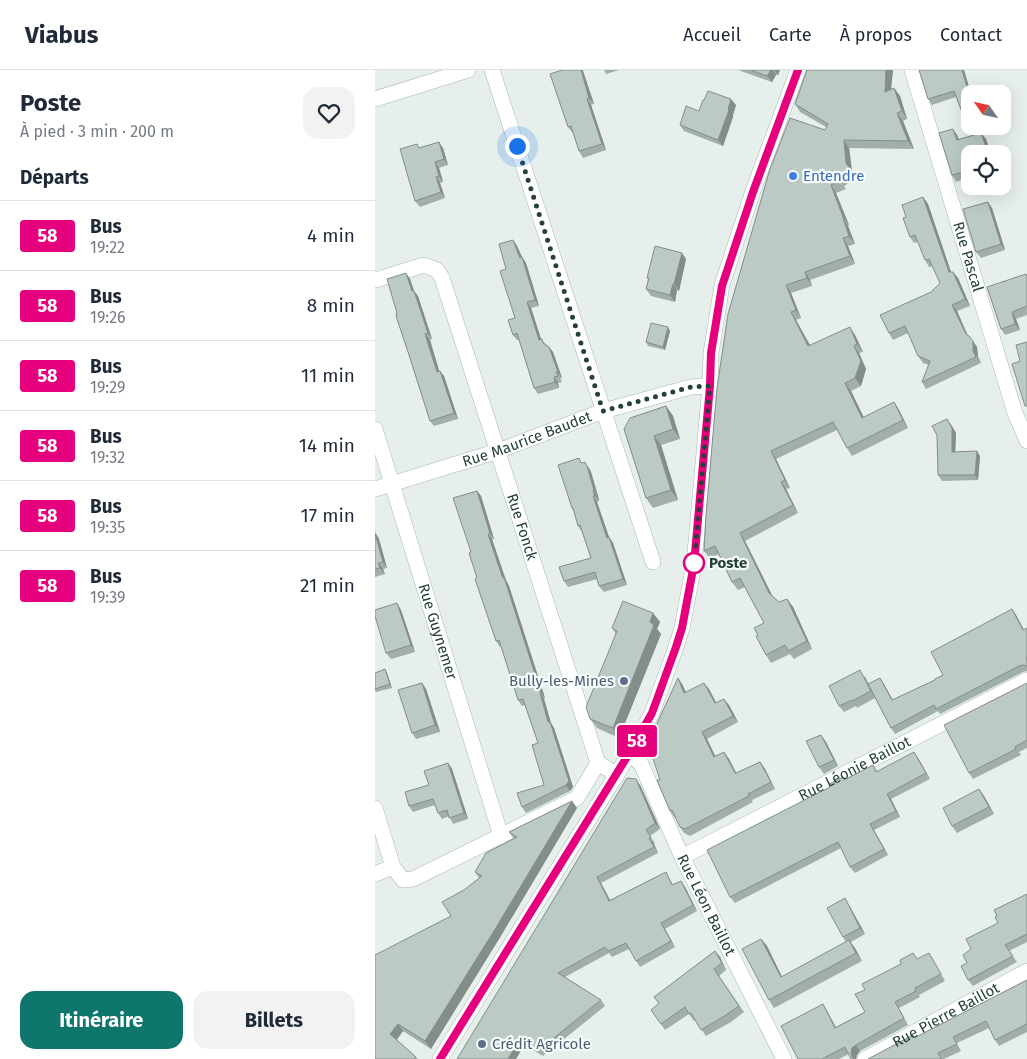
<!DOCTYPE html>
<html lang="fr">
<head>
<meta charset="utf-8">
<style>
	body { margin:0; font-family:"Fira Sans",sans-serif; background:#f2f2f3; color:#1f2937; height:100vh; display:flex; flex-direction:column; font-size:19px; white-space:nowrap }
	* { box-sizing:border-box; margin:0 }
	p { font-size:16px; color:#747a83 }
	.icon { flex:none; width:28px; height:28px; fill:none; stroke:currentColor; stroke-width:2; stroke-linecap:round; stroke-linejoin:round }
	.map { position:relative; flex:1; overflow:hidden }
	.panel { display:flex; flex-direction:column; background:#fff; width:375px }
	.panel>* { flex:none }
	.badge { padding:0 10px; border-radius:4px; font-size:18px; line-height:32px }
	.needle { width:32px; rotate:304deg }
	.tools { position:absolute; left:586px; top:15px; display:grid; gap:10px }
	.tools a { display:grid; place-items:center; width:50px; height:50px; border-radius:10px; background:#fff; box-shadow:0 5px 20px #0002; font-size:25px }
	.you { position:absolute; width:25px; height:25px; margin:-12px; border:4px solid #fff; border-radius:50%; background:#1a73e8; box-shadow:0 0 0 8px #1a73e833 }
	.map>.badge { position:absolute; translate:-50% -50%; box-shadow:0 0 0 2px #fff }
	h2 { padding:0 20px; font-size:19px; line-height:45px }
	.round { display:grid; place-items:center; flex:none; width:52px; height:52px; border-radius:15px; background:#f2f2f3 }
	.overview { display:flex; align-items:center; justify-content:space-between; height:85px; padding:0 20px }
	h1 { font-size:24px; font-weight:700; line-height:38px }
	.button { display:flex; gap:10px; margin-top:auto; padding:10px 20px }
	.button a { flex:1; height:58px; border-radius:15px; background:#0f766e; color:#fff; font-size:20px; font-weight:700; line-height:58px; text-align:center }
	.button a+a { background:#f2f2f3; color:#1f2937 }
	ul { padding:0; list-style:none }
	li { display:flex; align-items:center; gap:15px; height:70px; padding:0 20px; border-top:1px solid #e0e1e3 }
	li div { flex:1 }
	li b { display:block; font-size:19px }
	li em { font-style:normal }
	li .badge { min-width:55px; font-weight:700; text-align:center }
	header { display:flex; align-items:center; gap:30px; box-sizing:border-box; height:70px; padding:0 25px; background:#fff; border-bottom:1px solid #e0e1e3 }
	header strong { font-size:24px }
	nav { display:flex; gap:28px; margin-inline-start:auto; font-size:18px }
	main { display:flex; flex:1; min-height:0 }
	.map>svg:first-child { display:block }
</style>
</head>
<body>
<header>
<strong>Viabus</strong>
<nav><a>Accueil</a><a>Carte</a><a>À propos</a><a>Contact</a></nav>
</header>
<main>
<section class="panel">
<div class="overview"><div><h1>Poste</h1><p>À pied · 3 min · 200 m</p></div><a class="round"><svg class="icon" aria-label="heart" viewBox="0 0 24 24"><path d="M12 20l-8-8c-3-5 5-10 8-4 3-6 11-1 8 4z"/></svg></a></div>
<h2>Départs</h2>
<ul>
<li><span class="badge" style="background:#e6007e;color:#fff">58</span><div><b>Bus</b><p>19:22</p></div><em>4 min</em></li>
<li><span class="badge" style="background:#e6007e;color:#fff">58</span><div><b>Bus</b><p>19:26</p></div><em>8 min</em></li>
<li><span class="badge" style="background:#e6007e;color:#fff">58</span><div><b>Bus</b><p>19:29</p></div><em>11 min</em></li>
<li><span class="badge" style="background:#e6007e;color:#fff">58</span><div><b>Bus</b><p>19:32</p></div><em>14 min</em></li>
<li><span class="badge" style="background:#e6007e;color:#fff">58</span><div><b>Bus</b><p>19:35</p></div><em>17 min</em></li>
<li><span class="badge" style="background:#e6007e;color:#fff">58</span><div><b>Bus</b><p>19:39</p></div><em>21 min</em></li>
</ul>
<div class="button"><a>Itinéraire</a><a>Billets</a></div>
</section>
<div class="map">
<svg width="652" height="989" viewBox="0 0 652 989">
	<rect width="100%" height="100%" fill="#e6efeb"/>
	<g fill="none" stroke-linecap="round" stroke-linejoin="round">
		<g stroke="#a8b8b2" stroke-width="16">
			<g id="minor">
				<path d="M117,0L278,492"/>
				<path id="s1" d="M537,0L640,343L652,371"/>
				<path d="M0,29L93,0"/>
				<path id="s2" d="M0,210L49,195L62,200L67,208L223,693L242,705"/>
				<path id="s3" d="M0,359L126,766"/>
				<path id="s4" d="M0,419L123,381L228,341L316,317L335,316"/>
				<path id="s5" d="M255,683L266,694L307,787L409,989"/>
				<path d="M0,738L18,797L28,810L38,809L202,728L223,693"/>
				<path id="s6" d="M307,787L652,610"/>
				<path d="M0,804L18,797"/>
				<path d="M65,989L255,683L277,643L301,577L307,558L319,494L335,316L336,283L347,215L378,121L423,0"/>
				<path id="s7" d="M490,989L652,901"/>
			</g>
		</g>
		<use href="#minor" stroke="#fff" stroke-width="15"/>
	</g>
	<path fill="#a1aea9" d="M229,0H244L231,4Z
		M363,0H405L403,5H401L397,12Z
		M432,0H518L516,19L519,18L525,26L532,49L528,51L539,79L474,78L477,101L481,109L469,116L471,119L461,123L474,155L473,156L480,174L473,176L480,194L435,210L437,216L416,223L426,248L421,250L435,275L480,265L488,282L484,283L491,299L486,316L476,321L489,348L519,332L524,340L533,358L477,386L472,378L462,360L401,389L415,418L411,419L423,443L370,471L397,526L404,532L412,529L418,537L437,579L419,589L415,584L396,593L391,585L383,565L389,553L370,517L363,520L357,512L344,484L335,489L329,481L451,57L425,42L420,34Z
		M544,0H589L596,24H595V56H594L590,50L581,27L557,35L553,29Z
		M208,1L219,34L216,35L231,80L208,88L204,81L198,63L193,57Z
		M361,35L358,45V47L348,76L309,61L305,55L324,41Z
		M578,59L582,65L584,69L606,63L611,69L616,84H595V107L581,112L577,105Z
		M45,78H68L73,95L64,98L68,112L65,113L70,128L45,137L40,131Z
		M548,127L553,134L576,202H578L583,208L595,236L582,241L593,266L602,277L603,287L606,293L551,319L547,312L554,295L548,293L543,286L533,263L518,270L514,263L565,213L557,196L554,197L550,190L543,172L539,173L535,167L531,147Z
		M617,138L630,180L606,188L601,182Z
		M138,170L142,176L147,187L151,193L164,236L156,238L166,269L178,282L187,308H185L187,312L183,313L184,318L163,324L159,318L144,270H142L138,265L140,248L131,199Z
		M311,189L304,221L302,220L300,232L276,226L271,219L273,209L272,208Z
		M31,203L35,209L39,221L43,226L57,269L55,270L64,301L69,306L83,349L59,356L55,351L34,285L22,243Z
		M651,204L652,205V245L641,249L645,260L630,265L626,259Z
		M295,261L290,280L273,276L271,272Z
		M291,336L298,346L305,369L286,375L303,430L278,438L271,428L249,359Z
		M576,354L581,363L580,382L605,386L603,410L567,411L563,405Z
		M207,392L214,398L216,402L223,426L224,431L222,432L234,467L238,473L252,515L229,522L224,516L222,509L193,517L189,511L216,488L207,462L203,456L199,442L197,438Z
		M102,421L106,426L119,469H117L123,488L130,510L134,516L170,628L169,629L176,653L179,658L198,717L195,721L151,743L147,737L169,715L163,673L150,635L147,636L143,630L126,576L125,577L121,571L102,508L96,482Z
		M0,462L4,469L12,498L8,499L10,504L0,507Z
		M22,533L26,540L40,582L16,589L11,583Z
		M637,539L641,545L649,560L652,558V601L648,602L565,644L563,641L520,664L516,658L500,628L482,638L481,636L469,642L464,636L490,606L494,614L505,608L518,630L560,610L568,605Z
		M278,543L285,552L282,559L286,564L244,668L222,658L215,649L241,564L237,558Z
		M10,599L12,603L17,618L1,622L0,621V603Z
		M303,608L307,614L311,622L334,619L341,633L354,635L363,652L332,669L340,686L349,682L354,689L361,703L385,692L390,699L400,719L377,730L378,732L315,766L309,763L305,757L301,748H300L295,741Z
		M47,613L51,619L65,662L41,669L37,663Z
		M652,613V678L644,682L646,685L598,709L594,703Z
		M451,672L463,696L449,704L444,697Z
		M543,688L555,709L516,729L525,747L499,760L513,785L480,803L475,797L466,778L360,833L355,827L470,710L498,695L502,701Z
		M73,693L77,699L93,749L78,754L74,746L67,749L63,743L60,735L38,742L34,736Z
		M265,715L285,759L275,766L280,773L279,774L283,783L226,813L235,830L291,802L298,815L310,817L322,841L290,859L300,877L265,897L254,879L237,887L234,883L190,907L226,930L230,936L168,986L149,975L141,989H82Z
		M604,719L609,726L619,744L582,763L577,756Z
		M197,731L202,738L124,869L56,979L28,961L22,970L41,987L43,989H0L89,820L104,808L100,802L139,769L134,762Z
		M652,824V872L634,881L642,892L598,916L593,910L592,893L596,879Z
		M474,835L490,864L476,872L487,891L399,938L394,930L386,869L392,876L407,907L471,872L468,867Z
		M340,881L345,887L351,900L344,906L369,942L356,952L331,966L320,950L319,951L314,944L290,960L276,940L284,934L279,927Z
		M554,883L558,889L570,911L544,925L545,927L524,938L533,955L485,981L482,985L481,989H476L474,984L464,989H423L452,941L461,957L490,942V920Z
		M652,910V962L624,976L620,970L614,958L582,973L586,981L569,989H493L539,968Z"/>
	<path fill="#838d89" d="M206,0H208V1L219,34L214,28Z
		M396,0H398L401,5L397,12L392,6Z
		M399,0H405L403,5Z
		M511,0H518L515,29L510,22Z
		M587,0H589L596,24H595V27Z
		M519,18L525,26L532,49L527,41Z
		M212,29L216,35L231,80L227,74Z
		M356,29L361,35L358,45V47L348,76L343,70Z
		M522,43L528,51L539,79L533,71Z
		M578,59L582,65L586,76L582,70Z
		M606,63L611,69L616,84H615L612,80Z
		M469,70L474,78L477,101L481,109L471,93Z
		M64,72L68,78L73,95L69,89Z
		M60,92L64,98L68,112L64,106Z
		M61,107L65,113L70,128L66,122Z
		M456,115L461,123L474,155L468,147Z
		M548,127L553,134L578,208L574,202Z
		M613,132L617,138L630,180L626,174Z
		M468,148L473,156L480,174L474,166Z
		M468,168L473,176L480,194L475,186Z
		M138,170L142,176L147,187L151,193L164,236L160,230Z
		M307,183L311,189L304,221L299,214Z
		M430,202L435,210L437,216L432,208Z
		M578,202L583,208L595,236L590,229Z
		M31,203L35,209L41,227L37,221Z
		M298,214L302,220L300,232L295,225Z
		M411,215L416,223L426,248L421,240Z
		M39,221L43,226L57,269L53,263Z
		M152,232L156,238L168,275L164,270Z
		M577,235L582,241L595,271L591,264Z
		M416,242L421,250L439,283L433,276Z
		M637,242L641,249L645,260L640,254Z
		M293,257L295,261L290,280L288,277Z
		M475,257L480,265L488,282L482,274Z
		M50,264L55,270L66,307L62,302Z
		M598,271L602,277L603,287L606,293L598,281Z
		M479,276L484,283L491,299L486,316L480,308Z
		M174,277L178,282L187,308L183,302Z
		M65,301L69,306L83,349L79,343Z
		M179,307L183,313L184,318L180,312Z
		M470,313L476,321L493,356L487,348Z
		M519,332L524,340L533,358L528,350Z
		M291,336L298,346L305,369L298,359Z
		M572,349L581,363L580,387L577,382Z
		M279,366L286,375L303,430L296,420Z
		M396,381L401,389L415,418L410,410Z
		M602,381L605,386L603,410L600,405Z
		M210,392L216,402L223,426L219,420Z
		M406,412L411,419L423,443L418,435Z
		M102,421L106,426L119,469L115,463Z
		M218,421L223,426L224,431L220,426Z
		M218,426L222,432L236,473L232,468Z
		M0,462L4,469L12,498L8,492Z
		M365,463L370,471L400,531L394,523Z
		M113,464L117,469L131,510L134,516L170,628L166,623Z
		M234,467L238,473L252,515L248,509Z
		M3,493L8,499L10,504L5,498Z
		M412,529L418,537L437,579L432,571Z
		M22,533L26,540L40,582L36,575Z
		M637,539L641,545L652,566L648,560Z
		M278,543L285,552L282,559L286,564L244,668L238,658Z
		M10,599L12,603L17,618L15,614Z
		M303,608L307,614L314,629L309,623Z
		M505,608L509,614L521,636L517,630Z
		M47,613L51,619L65,662L60,655Z
		M329,613L334,619L345,640L340,633Z
		M165,623L169,629L176,653L179,658L198,717L195,721L191,715Z
		M349,629L354,635L363,652L358,646Z
		M327,662L332,669L344,694L339,687Z
		M446,665L451,672L463,696L459,690Z
		M349,682L354,689L365,710L360,703Z
		M539,682L543,688L555,709L551,703Z
		M385,692L390,699L400,719L396,712Z
		M73,693L77,699L93,749L89,743Z
		M261,709L265,715L285,759L280,753Z
		M604,719L609,726L619,744L614,737Z
		M512,724L516,729L525,747L521,741Z
		M197,731L202,738L124,869L56,979L50,971Z
		M495,754L499,760L513,785L509,779Z
		M274,768L279,774L283,783L279,777Z
		M222,807L226,813L238,836L234,831Z
		M306,811L310,817L322,841L318,835Z
		M470,828L474,835L490,864L485,858Z
		M286,853L290,859L300,877L296,871Z
		M386,869L392,876L411,915L406,907Z
		M474,870L480,878L487,891L481,883Z
		M340,881L345,887L351,900L347,893Z
		M448,934L452,941L464,964L460,958Z
		M23,954L28,961L20,971L15,964Z
		M145,969L149,975L141,989H133Z
		M481,975L485,981L482,985L481,989H479L476,983L477,978Z"/>
	<path fill="#bbcac4" stroke="#838d89" d="M187,0H206L214,28L212,29L227,74L204,81L196,56L193,57L175,4Z
		M376,0H396L392,6Z
		M432,0H511L510,22L519,18L527,41L522,43L533,71L469,70L471,93L476,101L464,108L465,111L456,115L468,147V148L474,166L468,168L475,186L430,202L432,208L411,215L421,240L416,242L433,276L475,257L482,274L479,276L486,291L480,308L470,313L487,348L519,332L528,350L472,378L458,352L396,381L410,410L406,412L418,435L365,463L394,523L404,532L412,529L432,571L413,581L410,575L391,585L381,566L383,565L379,558L389,553L365,508L357,512L340,476L329,481L331,445L342,318L353,244L395,99L415,48L450,60L453,54L420,34Z
		M544,0H587L595,27V49L590,50L579,21L553,29Z
		M333,21L356,29L353,39L354,40L343,70L305,55L311,36L324,41L328,30H329Z
		M578,59L582,70L606,63L612,80L607,82L608,84H595V100L577,105L564,63Z
		M64,72L69,89L60,92L64,106L61,107L66,122L40,131L25,79L42,74L44,78Z
		M548,127L574,202H578L590,229L577,235L591,264L594,266L598,271V281L601,287L547,312L555,291L543,286L530,256L514,263L505,245L556,222L565,213L554,189L550,190L540,165L535,167L528,148L531,147L527,135Z
		M613,132L626,174L601,182L588,139Z
		M138,170L145,188L147,187L160,230L152,232L164,270L167,269L168,273L174,277L183,302H181L183,306L179,307L180,312L159,318L142,263L138,265L133,250L140,248L125,201L131,199L124,174Z
		M280,176L307,183L299,214H298L295,225L271,219L274,208H272Z
		M31,203L37,221H39L53,263L50,264L62,302L65,301L79,343L55,351L34,285L22,249L21,244L22,243L12,209Z
		M651,204L652,207V236L637,242L640,254L626,259L612,217Z
		M276,253L293,257L288,277L271,272Z
		M652,272V336H650L637,294L645,291L641,275Z
		M291,336L298,359L279,366L296,420L271,428L249,359L255,348Z
		M572,349L577,358V382L602,381L600,405H563L562,365L557,356Z
		M204,388L206,393L210,392L212,396L219,420L218,421L220,426H218L232,468L234,467L248,509L224,516L220,502L189,511L184,497L216,488L205,455L203,456L198,438H197L183,395Z
		M102,421L115,463L113,464L127,506L130,510L166,623H165L173,652H175L194,711L191,715L147,737L142,723L169,715L157,675L163,673L148,629L143,630L124,570L121,571L100,509L102,508L94,483L96,482L78,428Z
		M0,464L8,492L3,493L5,498L0,499Z
		M248,531L278,543L275,552L279,555L238,658L215,649L211,637L242,561L237,558Z
		M22,533L36,575L11,583L0,546V540Z
		M637,539L648,560L652,558V587L651,588L652,591V596L648,595L644,596L561,639L559,635L516,658L493,614L505,608L517,630L560,610V609L568,605L556,582Z
		M10,599L15,614L0,619V603Z
		M485,600L496,621L477,631V630L464,636L454,616Z
		M303,608L309,623L329,613L340,633L349,629L358,646L327,662L339,687L349,682L360,703H361L385,692L396,712L373,724L374,726L310,759L305,757L297,740L295,741L282,710H285L273,673Z
		M47,613L60,655L37,663L23,620Z
		M652,613V670L640,677L641,679L594,703L569,655Z
		M446,665L459,690L444,697L431,671Z
		M539,682L551,703L512,724L521,741L495,754L509,779L475,797L463,772L355,827L332,780L455,717L454,714L468,707L469,710L498,695L501,702Z
		M73,693L89,743L74,748L72,740L63,743L58,729L34,736L30,722L54,715L49,701Z
		M252,708L261,709L280,753L271,760L276,767L274,768L279,777L222,807L234,831L291,802L297,815L306,811L318,835L286,853L296,871L261,891L251,873L233,881L230,877L183,903L226,930L164,980L145,969L133,989H82Z
		M604,719L614,737L577,756L568,738Z
		M197,731L119,861L50,971L23,954L15,964L41,987L39,989H0V885L76,846L67,832L89,820L107,806L100,802L111,783L142,767L134,762Z
		M652,824V864L630,875L638,886L593,910L586,896L592,893L588,885L596,879L591,869L623,853L620,847L622,846L619,840Z
		M470,828L485,858L468,867L452,838Z
		M386,869L406,907L474,870L481,883L394,930L367,879Z
		M340,881L347,893L339,899L364,936L351,945L326,960L316,943L314,944L310,937L286,954L276,940L284,933L279,927Z
		M538,883L542,889L554,883L566,904L540,918L541,921L520,932L529,948L481,975L477,978L476,983L477,987L479,989H476L470,977L447,989H423L406,956L448,934L460,958L490,942L480,924L490,920L487,914L526,894L525,890Z
		M652,910V954L620,970L611,951L578,967L582,974L563,983L566,989H493L538,965L539,968Z"/>
	<g fill="none" stroke-linecap="round" stroke-linejoin="round">
		<g stroke="#fff" stroke-width="11">
			<path id="line" d="M65,989L255,682L277,643L301,577L307,558L319,494L335,316L336,283L347,216L378,122L423,0"/>
		</g>
		<use href="#line" stroke="#e6007e" stroke-width="8"/>
		<path stroke="#24423a" stroke-width="5" stroke-dasharray="0 9" d="M142,76L228,341L316,317L335,316L319,494V493"/>
	</g>
	<circle fill="#3f7fe0" stroke="#f7fbf9" stroke-width="2" cx="418" cy="106" r="5"/>
	<circle fill="#fff" stroke="#e6007e" stroke-width="2.5" cx="319" cy="493" r="10"/>
	<g fill="#5c6f8a" stroke="#f7fbf9" stroke-width="2">
		<circle cx="249" cy="611" r="5"/>
		<circle cx="107" cy="974" r="5"/>
	</g>
	<g text-anchor="middle" stroke-width="4.5" stroke-linejoin="round" paint-order="stroke">
		<g font-size="15" fill="#366cbe" stroke="#f7fbf9" text-anchor="start">
			<text x="428" y="111">Entendre</text>
		</g>
		<g font-size="15" fill="#24423a" stroke="#f7fbf9">
			<text dy="5" stroke="none"><textPath href="#s1" startOffset="195">Rue Pascal</textPath></text>
			<text dy="5" stroke="none"><textPath href="#s4" startOffset="160">Rue Maurice Baudet</textPath></text>
			<text dy="5" stroke="none"><textPath href="#s2" startOffset="336">Rue Fonck</textPath></text>
			<text dy="5" stroke="none"><textPath href="#s3" startOffset="212">Rue Guynemer</textPath></text>
			<text dy="5" stroke="none"><textPath href="#s6" startOffset="194">Rue Léonie Baillot</textPath></text>
			<text dy="5" stroke="none"><textPath href="#s5" startOffset="171">Rue Léon Baillot</textPath></text>
			<text dy="5" stroke="none"><textPath href="#s7" startOffset="92">Rue Pierre Baillot</textPath></text>
		</g>
		<g font-size="15" font-weight="bold" fill="#24423a" stroke="#f7fbf9" text-anchor="start">
			<text x="334" y="498">Poste</text>
		</g>
		<g font-size="15" fill="#4e5e75" stroke="#f7fbf9" text-anchor="end">
			<text x="239" y="616">Bully-les-Mines</text>
			<text x="117" y="979" text-anchor="start">Crédit Agricole</text>
		</g>
	</g>
</svg>
<div class="tools">
<a><svg class="needle" viewBox="-14 -14 28 28"><path d="M0-13l5 13h-10z" fill="#e53935"/><path d="M0 13l5-13h-10z" fill="#747a83"/></svg></a>
<a><svg class="icon" aria-label="locate" viewBox="0 0 24 24"><circle cx="12" cy="12" r="6"/><path d="M12 2v4M12 18v4M2 12h4M18 12h4"/></svg></a>
</div>
<div class="you" style="left:142px;top:76px"></div>
<b class="badge" style="left:262px;top:671px;background:#e6007e;color:#fff">58</b>
</div>
</main>
</body>
</html>
